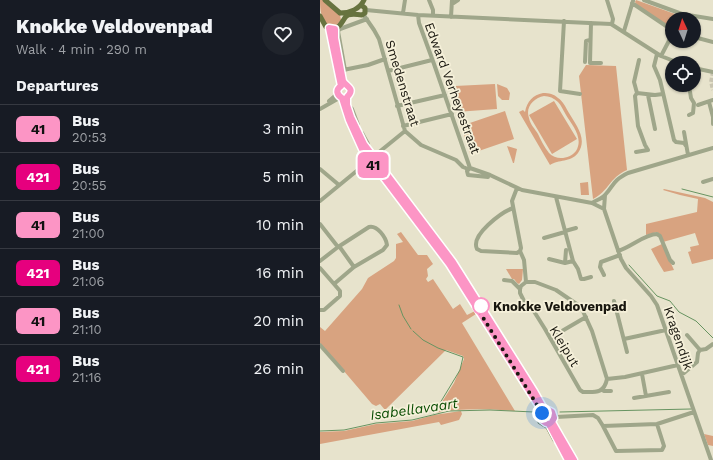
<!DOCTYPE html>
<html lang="en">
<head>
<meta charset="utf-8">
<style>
	body { margin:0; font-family:"Work Sans",sans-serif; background:#20242c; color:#f1f3f6; height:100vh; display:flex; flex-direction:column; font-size:15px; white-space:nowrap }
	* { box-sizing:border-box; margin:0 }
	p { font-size:13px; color:#9ea1a6 }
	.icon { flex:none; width:22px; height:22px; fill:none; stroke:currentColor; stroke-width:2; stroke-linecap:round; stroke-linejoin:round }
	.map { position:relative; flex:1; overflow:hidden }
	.panel { display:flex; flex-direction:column; background:#171b24; width:320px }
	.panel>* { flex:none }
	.badge { padding:0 8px; border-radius:6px; font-size:14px; line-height:26px }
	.needle { width:26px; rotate:356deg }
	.controls { position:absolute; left:345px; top:12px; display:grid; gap:8px }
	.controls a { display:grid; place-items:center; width:36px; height:36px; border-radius:50%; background:#171b24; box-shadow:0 1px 3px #0004; font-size:20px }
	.you { position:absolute; width:20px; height:20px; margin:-10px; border:3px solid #fff; border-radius:50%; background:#1a73e8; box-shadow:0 0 0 6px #1a73e833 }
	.map>.badge { position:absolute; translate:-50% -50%; box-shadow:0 0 0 2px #fff }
	h2 { padding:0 16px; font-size:15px; line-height:36px }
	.round { display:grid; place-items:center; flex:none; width:42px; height:42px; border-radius:21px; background:#20242c }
	.summary { display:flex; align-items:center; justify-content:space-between; height:68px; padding:0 16px }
	h1 { font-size:19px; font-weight:800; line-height:30px }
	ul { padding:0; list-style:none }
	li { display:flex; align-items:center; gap:12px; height:48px; padding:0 16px; border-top:1px solid #363941 }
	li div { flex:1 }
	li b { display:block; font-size:15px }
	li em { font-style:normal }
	li .badge { min-width:44px; font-weight:700; text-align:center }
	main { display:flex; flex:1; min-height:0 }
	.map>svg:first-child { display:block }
</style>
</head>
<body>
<main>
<section class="panel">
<div class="summary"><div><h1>Knokke Veldovenpad</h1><p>Walk · 4 min · 290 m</p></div><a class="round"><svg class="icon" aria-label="heart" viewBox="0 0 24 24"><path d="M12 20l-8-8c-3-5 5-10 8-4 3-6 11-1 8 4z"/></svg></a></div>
<h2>Departures</h2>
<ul>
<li><span class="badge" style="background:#fc95c5;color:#111">41</span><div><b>Bus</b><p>20:53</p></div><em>3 min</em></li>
<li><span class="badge" style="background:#e6007e;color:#fff">421</span><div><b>Bus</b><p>20:55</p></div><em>5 min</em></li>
<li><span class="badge" style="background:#fc95c5;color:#111">41</span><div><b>Bus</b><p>21:00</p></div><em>10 min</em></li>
<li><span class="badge" style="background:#e6007e;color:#fff">421</span><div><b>Bus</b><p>21:06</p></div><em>16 min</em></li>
<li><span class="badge" style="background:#fc95c5;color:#111">41</span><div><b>Bus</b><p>21:10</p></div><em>20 min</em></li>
<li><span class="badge" style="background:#e6007e;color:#fff">421</span><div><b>Bus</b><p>21:16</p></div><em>26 min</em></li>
</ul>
</section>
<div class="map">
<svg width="393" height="460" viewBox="0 0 393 460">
	<rect width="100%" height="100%" fill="#e7e3cc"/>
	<path fill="#d8a380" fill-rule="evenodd" d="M0,0H4L20,15L21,20L16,26H8C1,19 0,10 0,0Z
		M316,0L355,14V19H352L351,28L317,5L315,2Z
		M266,65L296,66L307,170C289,178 289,191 273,199L259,76Z
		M175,84L177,109L136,112L135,86Z
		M177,84L187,88L190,93L189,100H182L178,96Z
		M223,93C229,93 234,94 238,98C243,101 246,108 249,113C256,125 268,139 258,153C250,163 239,159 230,165L199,112L203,110L205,112C207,101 213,95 223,93ZM224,96C229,96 234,98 238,102C241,105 243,110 246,115C252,125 264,138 256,151C250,159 236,161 229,153C224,147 221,140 218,134C215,129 210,124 209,118C205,107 214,98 224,96Z
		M234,101L257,139L232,154L209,115Z
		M185,111L194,139L150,154L141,126Z
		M187,146L197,149L194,163H193Z
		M268,182L269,195H261L260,183Z
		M344,189L385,198L393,202V259L372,264L368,252L371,251L370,247L379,245L375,233L343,242L340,234L337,232L326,235V224L377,212L378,199L360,195L343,190Z
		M81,232L98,255H107L113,264L107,269L108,276L106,279L108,282L113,279L133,309L140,304L147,315L155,311L156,314L142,323L195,411C168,409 141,408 115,413L134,383L144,359L143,356L126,350L65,410L60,404L56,406L52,404L0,343V327L5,331L42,289L48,278L74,261L76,258V244L83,242L77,234Z
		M342,244L354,270L344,272L338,262L331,249Z
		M186,269H203L202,280L199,284L197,283L194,279H192Z
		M141,411L142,414L139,420L121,425L119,422L0,444V432L24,431L56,424L92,421L114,415Z
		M384,434L393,436V446L388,445Z"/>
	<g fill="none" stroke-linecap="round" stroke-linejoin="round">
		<path stroke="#679461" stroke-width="1" d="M362,189L393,197
			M309,265L337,296L350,301L359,312L376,321L393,338
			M79,305L83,316L91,329
			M93,331L103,340L118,348L143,357L140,370L114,413
			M240,412L371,409
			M0,431L24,430L56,423L92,420L129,411L170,410L214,412"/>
		<path stroke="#c8c4b0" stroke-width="4" stroke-dasharray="4 2" stroke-linecap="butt" d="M393,72L391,82L393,90"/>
		<path stroke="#9fa68a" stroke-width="4" d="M109,0L113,10V16
			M287,0L293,19L292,24
			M324,0L362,14L393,19
			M312,3L352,30
			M132,4L138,0
			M46,10L98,15L291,24L341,56L359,63
			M83,13L85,0
			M43,14L54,30L59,39L85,131L101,145L136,160L143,167L148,169
			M98,15L99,23L114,64L150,168
			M131,17L132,0
			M359,19L362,14
			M244,21L240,91L260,94
			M271,23L270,63H281
			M304,31L313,1
			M374,37L393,42
			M337,54L334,66L340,80L354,140L356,142L364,143L366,146
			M341,56L352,35
			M265,62L266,41L270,40
			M374,68L393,72
			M23,70L48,65L65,59
			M25,70L18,31L20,29L47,19
			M68,71L112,60
			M369,85L371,98L374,103L373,113L369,115
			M317,93L314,82L319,60
			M328,95L335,129
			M9,101L16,95
			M389,102L393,117
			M378,105L393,100
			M77,106L125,95
			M30,107L32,109L38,125
			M0,109L21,97
			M393,117V124
			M83,126L132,114
			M364,132L368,155
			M42,133L48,144L45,146
			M316,152L328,150L325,145L318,126L315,96L317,93L335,95L343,94
			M53,157L85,131
			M150,168L170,175L202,190L272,203L284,209
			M150,168L147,171L148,175L168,177
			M0,169L19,185
			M383,182L393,179
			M197,188L192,201L201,248L200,251L204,260L206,282L201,286L200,289
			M285,195L284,209L301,259L306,268L331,296L337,305L391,460
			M236,197L253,261L258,269L261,279H264L271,277
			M0,201L50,160
			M272,203C276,200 282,199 285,195C295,184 292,181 308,173L393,148
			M193,208C182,212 150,235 157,249L161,251L197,253L200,251
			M0,224L18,247L49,227C57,225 66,237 67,245L63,250L34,267L14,284L0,268
			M245,231L256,228
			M224,238L245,232
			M19,246L34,267
			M298,251C311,247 325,234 337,234L340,236L350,260L353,263
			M229,259L245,263L253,261
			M0,261L18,247
			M245,263L246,250
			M284,275L280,267L281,262L300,255
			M184,280L192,281L200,289V293L204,301L210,305L225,329L260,390L263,392C275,392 284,394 287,379
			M206,282H215L236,290L261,307L272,331L287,379
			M294,301L307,352
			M0,310H4L20,296V291L14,284
			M230,338L266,317
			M304,339L346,330
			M0,345L23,371
			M380,350L386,349L393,344
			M322,374L326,396
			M361,374L364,373L377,362L378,353L380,350L367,335
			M287,379L305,377L358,365
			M282,390L284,391H291
			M314,398L349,392
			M236,417L273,415L278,418L283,426L337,424L374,412
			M283,426L296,451L342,450L344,446L337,424"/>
		<path stroke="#67733f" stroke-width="5" d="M5,0L20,13
			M20,13C30,13 40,9 44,0
			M0,16L6,27L15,29C28,22 19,11 42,15L45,13V8L41,5
			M9,28L20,82L21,86L17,90L18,94L22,98L30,124L41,149L129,264L210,393L220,412V422L228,427L235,440H237
			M15,29V38L23,81C27,87 36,88 27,97L28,106
			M30,113L44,144L133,261L214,391L224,409L232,412L234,418L232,422L240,436L242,438
			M242,436L254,460
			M237,438L248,460"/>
	</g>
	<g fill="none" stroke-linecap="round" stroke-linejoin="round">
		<g stroke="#fff" stroke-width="9">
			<path id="line" d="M248,460L229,424L226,423L222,420V411L129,264L42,149L29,120L22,98C17,95 15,90 21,86L9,28L15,29V38L23,81C26,87 36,88 27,97V105L31,117L44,144L133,262L214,391L224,409L228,410L232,412L234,418L232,422L254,460"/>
		</g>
		<use href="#line" stroke="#fc95c5" stroke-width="6"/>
		<path stroke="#19170f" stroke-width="4" stroke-dasharray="0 7.2" d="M161,306L159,311L222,413"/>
	</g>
	<circle fill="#fff" stroke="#fc95c5" stroke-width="2" cx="161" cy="306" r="8"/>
	<g text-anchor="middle" stroke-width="3.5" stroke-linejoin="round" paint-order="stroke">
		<g font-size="13" fill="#19170f" stroke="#f5f0d9">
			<text transform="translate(83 83) rotate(73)" y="5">Smedenstraat</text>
			<text transform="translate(133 88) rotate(70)" y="5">Edward Verheyestraat</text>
			<text transform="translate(359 338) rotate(71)" y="5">Kragendijk</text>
			<text transform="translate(245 346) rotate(59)" y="5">Kleiput</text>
		</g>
		<g font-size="13" font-weight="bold" fill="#19170f" stroke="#f5f0d9" text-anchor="start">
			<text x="173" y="311">Knokke Veldovenpad</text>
		</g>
		<g font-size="14" font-style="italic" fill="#074b00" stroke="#f5f0d9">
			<text transform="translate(94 409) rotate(-8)" y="5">Isabellavaart</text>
		</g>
	</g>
</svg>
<div class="controls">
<a><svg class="needle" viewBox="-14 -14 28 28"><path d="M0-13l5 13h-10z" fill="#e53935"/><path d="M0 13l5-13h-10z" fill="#9ea1a6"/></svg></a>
<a><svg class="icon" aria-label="locate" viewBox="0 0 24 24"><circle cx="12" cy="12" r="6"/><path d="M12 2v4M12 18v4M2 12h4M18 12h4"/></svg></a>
</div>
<div class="you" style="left:222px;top:413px"></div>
<b class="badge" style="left:53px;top:165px;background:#fc95c5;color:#111">41</b>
</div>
</main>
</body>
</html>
